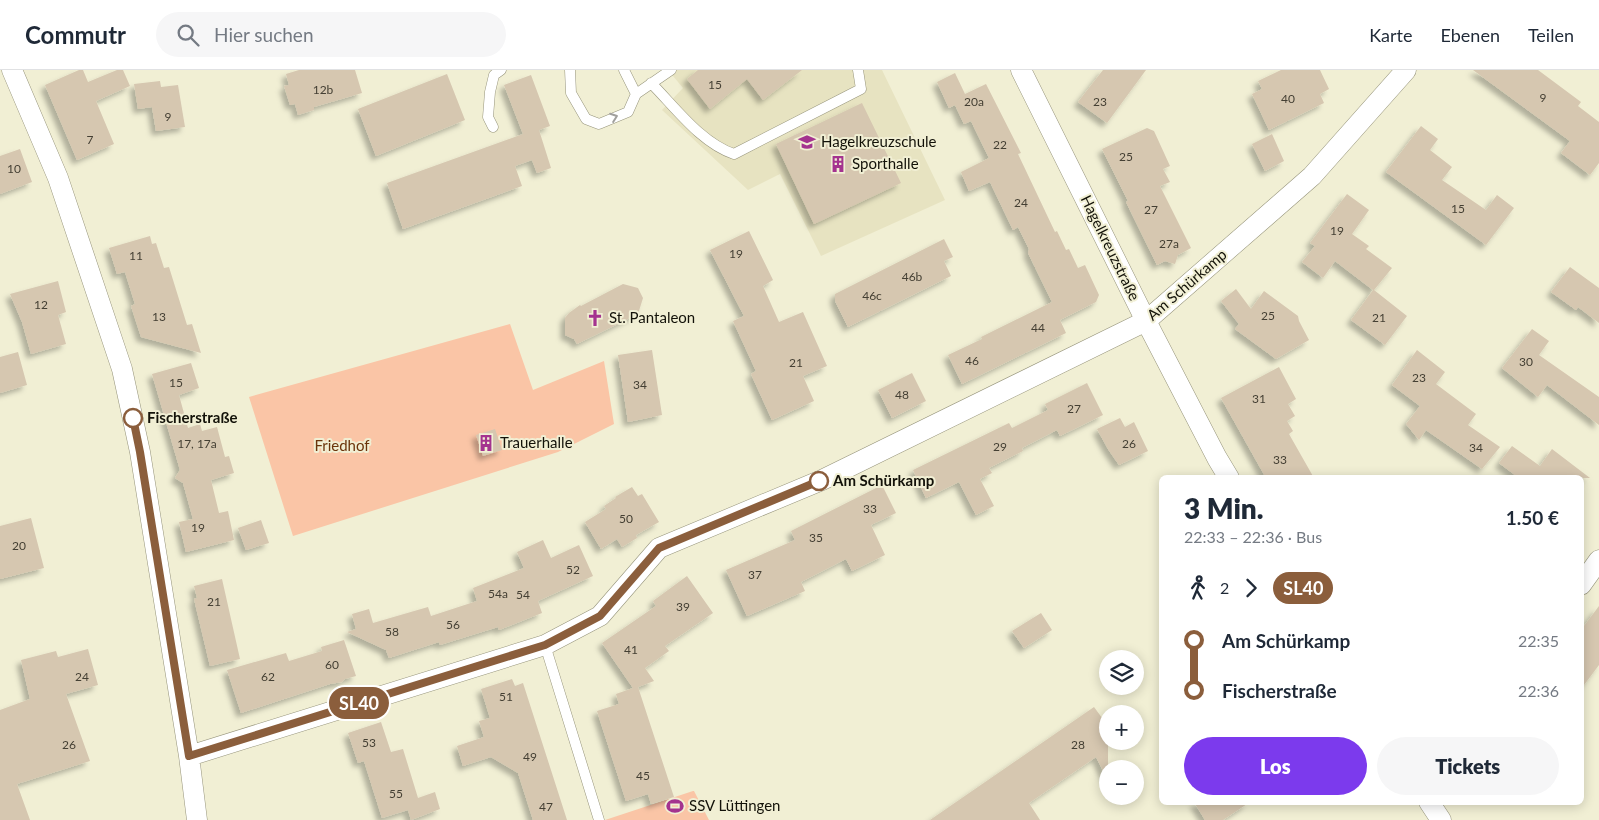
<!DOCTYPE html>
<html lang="de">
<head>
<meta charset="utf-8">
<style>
	body { margin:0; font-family:Lato,sans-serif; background:#f6f6f7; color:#1f2937; height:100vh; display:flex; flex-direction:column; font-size:19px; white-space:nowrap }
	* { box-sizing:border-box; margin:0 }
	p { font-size:16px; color:#747a83 }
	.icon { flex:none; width:28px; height:28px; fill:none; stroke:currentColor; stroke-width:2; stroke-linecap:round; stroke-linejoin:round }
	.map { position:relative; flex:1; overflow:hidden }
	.side { position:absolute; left:1159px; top:405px; width:425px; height:330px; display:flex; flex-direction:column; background:#fff; border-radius:8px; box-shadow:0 2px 12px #0003 }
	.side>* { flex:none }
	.badge { padding:0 10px; border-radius:16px; font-size:18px; line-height:32px }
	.controls { position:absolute; left:1099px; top:580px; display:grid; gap:10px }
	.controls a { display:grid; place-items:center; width:45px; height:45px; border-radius:50%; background:#fff; box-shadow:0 2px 12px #0003; font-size:25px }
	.map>.badge { position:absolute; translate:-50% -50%; box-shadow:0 0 0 2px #fff }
	.legs { display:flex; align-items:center; gap:8px; height:55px; padding:0 25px; font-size:16px }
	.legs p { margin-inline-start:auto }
	.overview { display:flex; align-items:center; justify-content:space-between; height:85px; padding:0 25px }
	h1 { font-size:28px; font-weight:800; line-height:38px }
	.primary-button { display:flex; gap:10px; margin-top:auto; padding:10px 25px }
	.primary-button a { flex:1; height:58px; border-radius:30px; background:#7c3aed; color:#fff; font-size:20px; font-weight:800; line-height:58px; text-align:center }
	.primary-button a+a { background:#f6f6f7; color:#1f2937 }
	ul { padding:0 25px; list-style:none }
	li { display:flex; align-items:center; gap:18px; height:50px; font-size:19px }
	li i { display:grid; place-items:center; width:8px; height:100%; margin:0 6px; background:currentColor }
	li i::after { content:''; width:12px; height:12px; margin:-6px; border:4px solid; border-radius:50%; background:#fff }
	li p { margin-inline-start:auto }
	li:first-child i { background:linear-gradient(#0000 50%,currentColor 0) }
	li:last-child i { background:linear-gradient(currentColor 50%,#0000 0) }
	header { display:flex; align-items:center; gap:30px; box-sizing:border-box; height:70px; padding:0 25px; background:#fff; border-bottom:1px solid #e0e1e3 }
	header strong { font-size:24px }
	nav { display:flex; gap:28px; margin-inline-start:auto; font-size:18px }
	.search { width:350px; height:45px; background:#f6f6f7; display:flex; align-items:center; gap:12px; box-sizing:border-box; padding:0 18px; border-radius:28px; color:#747a83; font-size:19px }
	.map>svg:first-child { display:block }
</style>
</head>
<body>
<header>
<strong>Commutr</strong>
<div class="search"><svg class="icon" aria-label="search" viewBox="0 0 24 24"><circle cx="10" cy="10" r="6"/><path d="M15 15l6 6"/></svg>Hier suchen</div>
<nav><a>Karte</a><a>Ebenen</a><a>Teilen</a></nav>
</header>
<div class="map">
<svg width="1599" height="750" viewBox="0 0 1599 750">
	<defs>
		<filter id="shadow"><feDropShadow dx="-4.5" dy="4.5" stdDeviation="2.5" flood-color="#0004"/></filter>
	</defs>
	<rect width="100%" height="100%" fill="#f1efd4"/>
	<path fill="#e7e3c1" d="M668,0H882L945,130L821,186L780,104L748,120L662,40L683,18Z"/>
	<path fill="#fac5a6" d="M510,254L533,320L604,291L614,354L558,382L293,466L249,327Z
		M694,721L709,750H605L693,721Z"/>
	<path fill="#d6c7b0" filter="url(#shadow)" d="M79,0H83L88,12L117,0H123L130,16L96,31L114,74L77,90L45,15Z
		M299,0H355L362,23L314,37V40L298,45L295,34L290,35L284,16L289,15L286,4Z
		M698,0H802L763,30L747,9L710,39L687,9Z
		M1103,0H1146L1107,53L1078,32Z
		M1281,0H1320L1329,19L1320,24L1324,33L1269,60L1252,24L1262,19L1258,11Z
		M1473,0H1538L1581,32L1578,36L1599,52V93L1590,105L1561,83L1570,71Z
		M955,3L965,24L986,14L1021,83L1018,84L1055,162L1057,161L1066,180L1069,179L1078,198L1085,195L1099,225L1096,232L1060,250L1066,263L962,314L948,285L982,269L981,267L1052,232L1028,183L1029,179L1018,157L1013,160L990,112L969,121L961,102L989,88L971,51L964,54L955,35L949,38L937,12Z
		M447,4L465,50L376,86L358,39Z
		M531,5L550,56L539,60L551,98L537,103L532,90L515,96L522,116L403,159L387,113L523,64L504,15Z
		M160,11L161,17L178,15L185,57L156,61L152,37L138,39L134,14Z
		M862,33L901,113L814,154L776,74Z
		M1421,56L1438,69L1430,80L1452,97L1442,110L1486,140L1497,125L1514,138L1486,175L1386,102Z
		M1147,58L1154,61L1170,96L1163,99L1170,112L1160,116L1191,178L1178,185L1175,194L1165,191L1157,195L1126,132L1128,131L1102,79Z
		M1272,64L1284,91L1265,101L1252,74Z
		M20,79L32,112L0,124V86Z
		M1347,124L1369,140L1352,164L1369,176L1366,179L1392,198L1374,220L1407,246L1385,275L1351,250L1373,220L1335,191L1323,208L1302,192L1315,176L1310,173Z
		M749,161L773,210L763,216L779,252L803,242L827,296L803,306L814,331L772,350L751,304L756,301L733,251L744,246L710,180Z
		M150,166L152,174L156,173L164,198L169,197L187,255L192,254L201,283L141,267L131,236L135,234L125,202L117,204L109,178Z
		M944,169L953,187L944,191L951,206L848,257L835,231V224Z
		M1570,197L1599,218V253L1578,237L1576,240L1551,222Z
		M58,211L66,242L58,245L66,274L31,284L22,252L10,224Z
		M623,214L638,218L643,228L638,244L577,274L574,269L565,265V248L569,243L580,235L581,236Z
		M1236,219L1251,239L1264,221L1298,246L1299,251L1309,270L1276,289L1235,259L1239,254L1221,231Z
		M1532,259L1549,271L1539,285L1599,327V355L1547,315L1538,327L1502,298Z
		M652,280L662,345L628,352L618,285Z
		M1417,280L1445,302L1436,314L1476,344L1468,355L1500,377L1482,399L1426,360L1419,370L1406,354L1420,336L1392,315Z
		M18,282L27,315L0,323V287Z
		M191,293L199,318L179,325L188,358L200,354L202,361L217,357L225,387L229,386L234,403L211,410L219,443L228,441L234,470L186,482L179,452L193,449L183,413L175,408L180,400L152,304Z
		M1279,297L1296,329L1288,334L1295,346L1287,351L1293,361L1289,364L1314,408H1266L1221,328Z
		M912,303L926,331L892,348L878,320Z
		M1087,313L1103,345L1060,366L1057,360L1022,378L1023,381L989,398L992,403L980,409L994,436L976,445L959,412L926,428L913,400L1009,353L1012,358L1048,340L1045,334Z
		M1120,348L1125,357L1134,352L1148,381L1119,395L1108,379L1097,359Z
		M495,359L502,380L483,386L476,365Z
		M1512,376L1540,396L1552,379L1590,408H1519L1499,393Z
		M882,415L896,443L871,455L885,485L852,501L846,489L801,512L805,521L747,546L726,500L795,470L791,461Z
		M632,417L638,426L642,424L659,452L636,465L637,468L622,477L617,469L601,479L585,452L606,439L604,436L616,428L615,427Z
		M31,448L44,498L0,509V456Z
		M261,450L269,473L246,480L238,458Z
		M543,470L551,488L579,475L593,506L538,531L542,543L499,560L498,557L440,575L439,572L389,588L386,580L347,562L356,559L352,544L369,539L373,553L428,537L431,546L477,531L473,518L524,498L517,482Z
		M687,506L713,543L665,576L669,581L645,598L654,611L638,617L674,727L651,734L648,724L626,731L597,641L619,634L616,624L633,618L602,573L656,536L653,531Z
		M222,509L240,589L210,596L194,529L197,528L194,516Z
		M1599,536V595L1581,619V560Z
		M1041,543L1052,560L1024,578L1012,561Z
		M344,570L356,606L345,609L342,612L330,614L241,643L227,600L286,583L289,591L322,581L321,577Z
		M88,579L98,615L66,624L90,691L17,714L30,750H0V640L30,629L21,590L56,581L58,587Z
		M512,609L515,616L523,613L567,750H533L518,703L491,687L463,696L457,676L484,667L479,651L490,648L481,619Z
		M1094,637L1108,656V710L1096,687L1029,733L1040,750H930Z
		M381,652L391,682L403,679L418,728L435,722L440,739L411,750L408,740L382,748L364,691L358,693L348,663Z
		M1194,732H1250L1223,750H1205Z"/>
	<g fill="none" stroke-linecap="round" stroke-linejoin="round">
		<g stroke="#96947b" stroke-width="11">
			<path id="lane" d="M570,0L571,23L586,49L599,54L628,42L636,24L624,0
				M651,13C675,37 701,73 734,84L861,19L858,0
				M636,24L671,0
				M493,57L488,47L490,22L494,5L501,0
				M545,575L599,750"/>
		</g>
		<g stroke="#96947b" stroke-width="21">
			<path id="street" d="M12,0L58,108L122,299L140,382L189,686L197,750
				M1021,0L1146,251L1217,388L1229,408
				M1581,515L1599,490
				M189,686L545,575L600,546L659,478L822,410L1146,251L1312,106L1406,0
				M1429,732L1441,750"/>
		</g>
		<use href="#lane" stroke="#fff" stroke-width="10"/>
		<use href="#street" stroke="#fff" stroke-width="20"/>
	</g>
	<defs><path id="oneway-chevron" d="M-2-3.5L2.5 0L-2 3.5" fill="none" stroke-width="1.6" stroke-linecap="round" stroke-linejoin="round" transform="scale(1.25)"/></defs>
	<use stroke="#a1a09d" href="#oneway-chevron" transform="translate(614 47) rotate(-20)"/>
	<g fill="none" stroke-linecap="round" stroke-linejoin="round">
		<g stroke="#fff" stroke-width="11">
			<path id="line-1" d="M133,348L140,382L189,686L545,575L600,546L659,478L819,411"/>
		</g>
		<use href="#line-1" stroke="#8b5e3c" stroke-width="8"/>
	</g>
	<defs>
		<g id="school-bare" transform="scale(1.35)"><path d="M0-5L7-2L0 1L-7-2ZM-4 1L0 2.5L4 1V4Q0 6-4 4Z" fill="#a4338f" stroke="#f1efd4" stroke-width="2.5" paint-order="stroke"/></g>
		<g id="building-bare" transform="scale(1.35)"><path d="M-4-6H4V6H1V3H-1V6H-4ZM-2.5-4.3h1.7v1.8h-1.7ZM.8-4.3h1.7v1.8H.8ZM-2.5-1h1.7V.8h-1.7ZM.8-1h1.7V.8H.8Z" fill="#a4338f" stroke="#f1efd4" stroke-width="2.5" paint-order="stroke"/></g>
		<g id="church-bare" transform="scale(1.35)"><path d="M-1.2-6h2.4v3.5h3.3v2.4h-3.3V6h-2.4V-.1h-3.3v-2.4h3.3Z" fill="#a4338f" stroke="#f1efd4" stroke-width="2.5" paint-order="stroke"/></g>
		<g id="stadium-bare" transform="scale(1.35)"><path d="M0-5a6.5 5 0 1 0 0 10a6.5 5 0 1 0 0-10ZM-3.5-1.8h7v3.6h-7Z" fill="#a4338f" stroke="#f1efd4" stroke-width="2.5" paint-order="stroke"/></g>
	</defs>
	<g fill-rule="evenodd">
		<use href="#school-bare" x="807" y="72"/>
		<use href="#building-bare" x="838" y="94"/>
		<use href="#church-bare" x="595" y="248"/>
		<use href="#building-bare" x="486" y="373"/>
		<use href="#stadium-bare" x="675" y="736"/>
	</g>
	<g fill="#fff" stroke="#8b5e3c" stroke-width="2.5">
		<circle cx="133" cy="348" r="9"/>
		<circle cx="819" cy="411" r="9"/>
	</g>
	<g text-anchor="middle" stroke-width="4" stroke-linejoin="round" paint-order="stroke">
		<g font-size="12" fill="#443f33">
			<text x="715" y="19">15</text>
			<text x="323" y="24">12b</text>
			<text x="1543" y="32">9</text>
			<text x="1288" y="33">40</text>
			<text x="974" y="36">20a</text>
			<text x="1100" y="36">23</text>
			<text x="168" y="51">9</text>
			<text x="90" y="74">7</text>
			<text x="1000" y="79">22</text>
			<text x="1126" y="91">25</text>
			<text x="14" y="103">10</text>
			<text x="1021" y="137">24</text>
			<text x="1458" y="143">15</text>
			<text x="1151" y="144">27</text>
			<text x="1337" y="165">19</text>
			<text x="1169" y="178">27a</text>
			<text x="736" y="188">19</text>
			<text x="136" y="190">11</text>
			<text x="912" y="211">46b</text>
			<text x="872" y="230">46c</text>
			<text x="41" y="239">12</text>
			<text x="1268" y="250">25</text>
			<text x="159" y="251">13</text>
			<text x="1379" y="252">21</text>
			<text x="1038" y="262">44</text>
			<text x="972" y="295">46</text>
			<text x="1526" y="296">30</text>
			<text x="796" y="297">21</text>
			<text x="1419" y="312">23</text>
			<text x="176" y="317">15</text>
			<text x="640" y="319">34</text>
			<text x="902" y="329">48</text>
			<text x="1259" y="333">31</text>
			<text x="1074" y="343">27</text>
			<text x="197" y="378">17, 17a</text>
			<text x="1129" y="378">26</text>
			<text x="1000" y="381">29</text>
			<text x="1476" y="382">34</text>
			<text x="1280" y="394">33</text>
			<text x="870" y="443">33</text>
			<text x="626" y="453">50</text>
			<text x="198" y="462">19</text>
			<text x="816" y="472">35</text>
			<text x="19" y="480">20</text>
			<text x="573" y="504">52</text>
			<text x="755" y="509">37</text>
			<text x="498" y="528">54a</text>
			<text x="523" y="529">54</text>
			<text x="214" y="536">21</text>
			<text x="683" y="541">39</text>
			<text x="453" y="559">56</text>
			<text x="392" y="566">58</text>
			<text x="631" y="584">41</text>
			<text x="332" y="599">60</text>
			<text x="82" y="611">24</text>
			<text x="268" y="611">62</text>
			<text x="506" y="631">51</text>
			<text x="369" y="677">53</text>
			<text x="69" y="679">26</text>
			<text x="1078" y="679">28</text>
			<text x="530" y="691">49</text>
			<text x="643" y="710">45</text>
			<text x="396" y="728">55</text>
			<text x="546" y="741">47</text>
		</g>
		<g font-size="15" fill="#131209" stroke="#f1efd4" text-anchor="start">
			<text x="821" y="77">Hagelkreuzschule</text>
			<text x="852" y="99">Sporthalle</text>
			<text x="609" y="253">St. Pantaleon</text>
			<text x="500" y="378">Trauerhalle</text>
			<text x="689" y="741">SSV Lüttingen</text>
		</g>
		<g font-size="15" fill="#131209" stroke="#f1efd4">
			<text transform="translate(1110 178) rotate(64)" y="5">Hagelkreuzstraße</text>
			<text transform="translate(1187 215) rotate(-41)" y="5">Am Schürkamp</text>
		</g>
		<g font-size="15" font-weight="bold" fill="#131209" stroke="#f1efd4" text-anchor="start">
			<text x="147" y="353">Fischerstraße</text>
			<text x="833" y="416">Am Schürkamp</text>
		</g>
		<g font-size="15" fill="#6b340b" stroke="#f1efd4">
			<text x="342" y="381">Friedhof</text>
		</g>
	</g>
</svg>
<div class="controls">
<a><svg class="icon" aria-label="layers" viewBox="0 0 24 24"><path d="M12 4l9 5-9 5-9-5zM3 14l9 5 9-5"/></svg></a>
<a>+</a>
<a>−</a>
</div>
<b class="badge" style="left:359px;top:633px;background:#8b5e3c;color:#fff">SL40</b>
<section class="side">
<div class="overview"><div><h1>3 Min.</h1><p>22:33 – 22:36 · Bus</p></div><b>1.50 €</b></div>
<div class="legs"><svg class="icon" aria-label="walk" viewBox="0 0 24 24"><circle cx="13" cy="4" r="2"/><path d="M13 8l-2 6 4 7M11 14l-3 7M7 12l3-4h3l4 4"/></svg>2<svg class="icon" aria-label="forward" viewBox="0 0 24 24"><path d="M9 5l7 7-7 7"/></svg><b class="badge" style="background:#8b5e3c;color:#fff">SL40</b></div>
<ul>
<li><i style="color:#8b5e3c"></i><b>Am Schürkamp</b><p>22:35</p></li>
<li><i style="color:#8b5e3c"></i><b>Fischerstraße</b><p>22:36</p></li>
</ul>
<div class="primary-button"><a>Los</a><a>Tickets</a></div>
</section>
</div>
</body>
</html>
